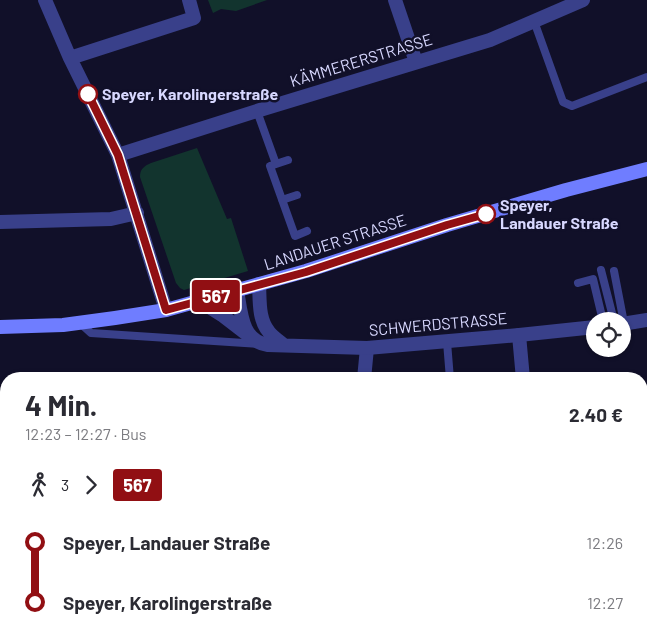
<!DOCTYPE html>
<html lang="de">
<head>
<meta charset="utf-8">
<style>
	body { margin:0; font-family:Barlow,sans-serif; background:#f7f7f7; color:#2b2b33; height:100vh; display:flex; flex-direction:column; font-size:19px; white-space:nowrap }
	* { box-sizing:border-box; margin:0 }
	p { font-size:16px; color:#7c7c81 }
	.icon { flex:none; width:28px; height:28px; fill:none; stroke:currentColor; stroke-width:2; stroke-linecap:round; stroke-linejoin:round }
	.map { position:relative; flex:1; overflow:hidden }
	.drawer { position:absolute; left:0px; top:372px; width:648px; height:271px; display:flex; flex-direction:column; background:#fff; border-radius:20px 20px 0 0; box-shadow:0 1px 4px #0004 }
	.drawer>* { flex:none }
	.badge { padding:0 10px; border-radius:4px; font-size:18px; line-height:32px }
	.tools { position:absolute; left:586px; top:312px; display:grid; gap:10px }
	.tools a { display:grid; place-items:center; width:45px; height:45px; border-radius:50%; background:#fff; box-shadow:0 1px 4px #0004; font-size:25px }
	.map>.badge { position:absolute; translate:-50% -50%; box-shadow:0 0 0 2px #fff }
	.legs { display:flex; align-items:center; gap:8px; height:55px; padding:0 25px; font-size:16px }
	.legs p { margin-inline-start:auto }
	.head { display:flex; align-items:center; justify-content:space-between; height:85px; padding:0 25px }
	h1 { font-size:28px; font-weight:700; line-height:38px }
	ul { padding:0 25px; list-style:none }
	li { display:flex; align-items:center; gap:18px; height:60px; font-size:19px }
	li i { display:grid; place-items:center; width:8px; height:100%; margin:0 6px; background:currentColor }
	li i::after { content:''; width:12px; height:12px; margin:-6px; border:4px solid; border-radius:50%; background:#fff }
	li p { margin-inline-start:auto }
	li:first-child i { background:linear-gradient(#0000 50%,currentColor 0) }
	li:last-child i { background:linear-gradient(currentColor 50%,#0000 0) }
	.map>svg:first-child { display:block }
</style>
</head>
<body>
<div class="map">
<svg width="647" height="643" viewBox="0 0 647 643">
	<rect width="100%" height="100%" fill="#111029"/>
	<path fill="#12342e" d="M208,0H267L236,11L221,9L213,13Z
		M197,148L227,219L231,218L248,271L184,290L180,288L176,283L140,177C140,169 144,166 151,163Z
		M647,387V423L641,422V388Z"/>
	<g fill="none" stroke-linecap="round" stroke-linejoin="round">
		<path stroke="#39408a" stroke-width="8" d="M534,21L563,102L572,106L647,77
			M257,111L276,164L270,166L295,236L307,231
			M276,164L288,160
			M282,200L297,195
			M601,270L614,321
			M614,271L624,323
			M578,283L593,279L603,321
			M80,323L91,333L259,344
			M447,342L450,379
			M602,639L603,638"/>
		<path stroke="#39408a" stroke-width="14" d="M45,0L70,58L118,155L166,310
			M395,0L416,62
			M70,58L194,18L189,0
			M118,155L263,109L490,40L583,0
			M0,222L111,219L137,213
			M519,335L523,379
			M364,379L367,348
			M0,427H6
			M0,504L6,464
			M641,587H647
			M162,643L163,638
			M331,643V638
			M493,643L494,638"/>
		<path stroke="#39408a" stroke-width="14" d="M259,284C260,300 258,319 269,332C273,337 279,341 284,345
			M237,290C241,312 241,341 268,345L367,348L519,335L595,327
			M200,301L222,315L248,335
			M622,324L647,320"/>
		<path stroke="#6f7dff" stroke-width="14" d="M0,327L63,325L115,318L166,310L306,271L447,225L566,190L647,169"/>
	</g>
	<g fill="none" stroke-linecap="round" stroke-linejoin="round">
		<g stroke="#fff" stroke-width="11">
			<path id="line-1" d="M88,94L118,155L166,310L306,272L447,225L486,214"/>
		</g>
		<use href="#line-1" stroke="#910f13" stroke-width="8"/>
	</g>
	<g fill="#fff" stroke="#910f13" stroke-width="2.5">
		<circle cx="88" cy="94" r="9"/>
		<circle cx="486" cy="214" r="9"/>
	</g>
	<g text-anchor="middle" stroke-width="5" stroke-linejoin="round" paint-order="stroke">
		<g font-size="16" fill="#d8d8ff" stroke="#111029">
			<text transform="translate(361 60) rotate(-17)" y="6">KÄMMERERSTRASSE</text>
			<text transform="translate(335 242) rotate(-18)" y="6">LANDAUER STRASSE</text>
			<text transform="translate(438 324) rotate(-5)" y="6">SCHWERDSTRASSE</text>
		</g>
		<g font-size="16" font-weight="bold" fill="#d8d8ff" stroke="#111029" text-anchor="start">
			<text x="102" y="100">Speyer, Karolingerstraße</text>
			<text x="500" y="211">Speyer,<tspan x="500" dy="18">Landauer Straße</tspan></text>
		</g>
	</g>
</svg>
<div class="tools">
<a><svg class="icon" aria-label="locate" viewBox="0 0 24 24"><circle cx="12" cy="12" r="6"/><path d="M12 2v4M12 18v4M2 12h4M18 12h4"/></svg></a>
</div>
<b class="badge" style="left:216px;top:296px;background:#910f13;color:#fff">567</b>
<section class="drawer">
<div class="head"><div><h1>4 Min.</h1><p>12:23 – 12:27 · Bus</p></div><b>2.40 €</b></div>
<div class="legs"><svg class="icon" aria-label="walk" viewBox="0 0 24 24"><circle cx="13" cy="4" r="2"/><path d="M13 8l-2 6 4 7M11 14l-3 7M7 12l3-4h3l4 4"/></svg>3<svg class="icon" aria-label="forward" viewBox="0 0 24 24"><path d="M9 5l7 7-7 7"/></svg><b class="badge" style="background:#910f13;color:#fff">567</b></div>
<ul>
<li><i style="color:#910f13"></i><b>Speyer, Landauer Straße</b><p>12:26</p></li>
<li><i style="color:#910f13"></i><b>Speyer, Karolingerstraße</b><p>12:27</p></li>
</ul>
</section>
</div>
</body>
</html>
